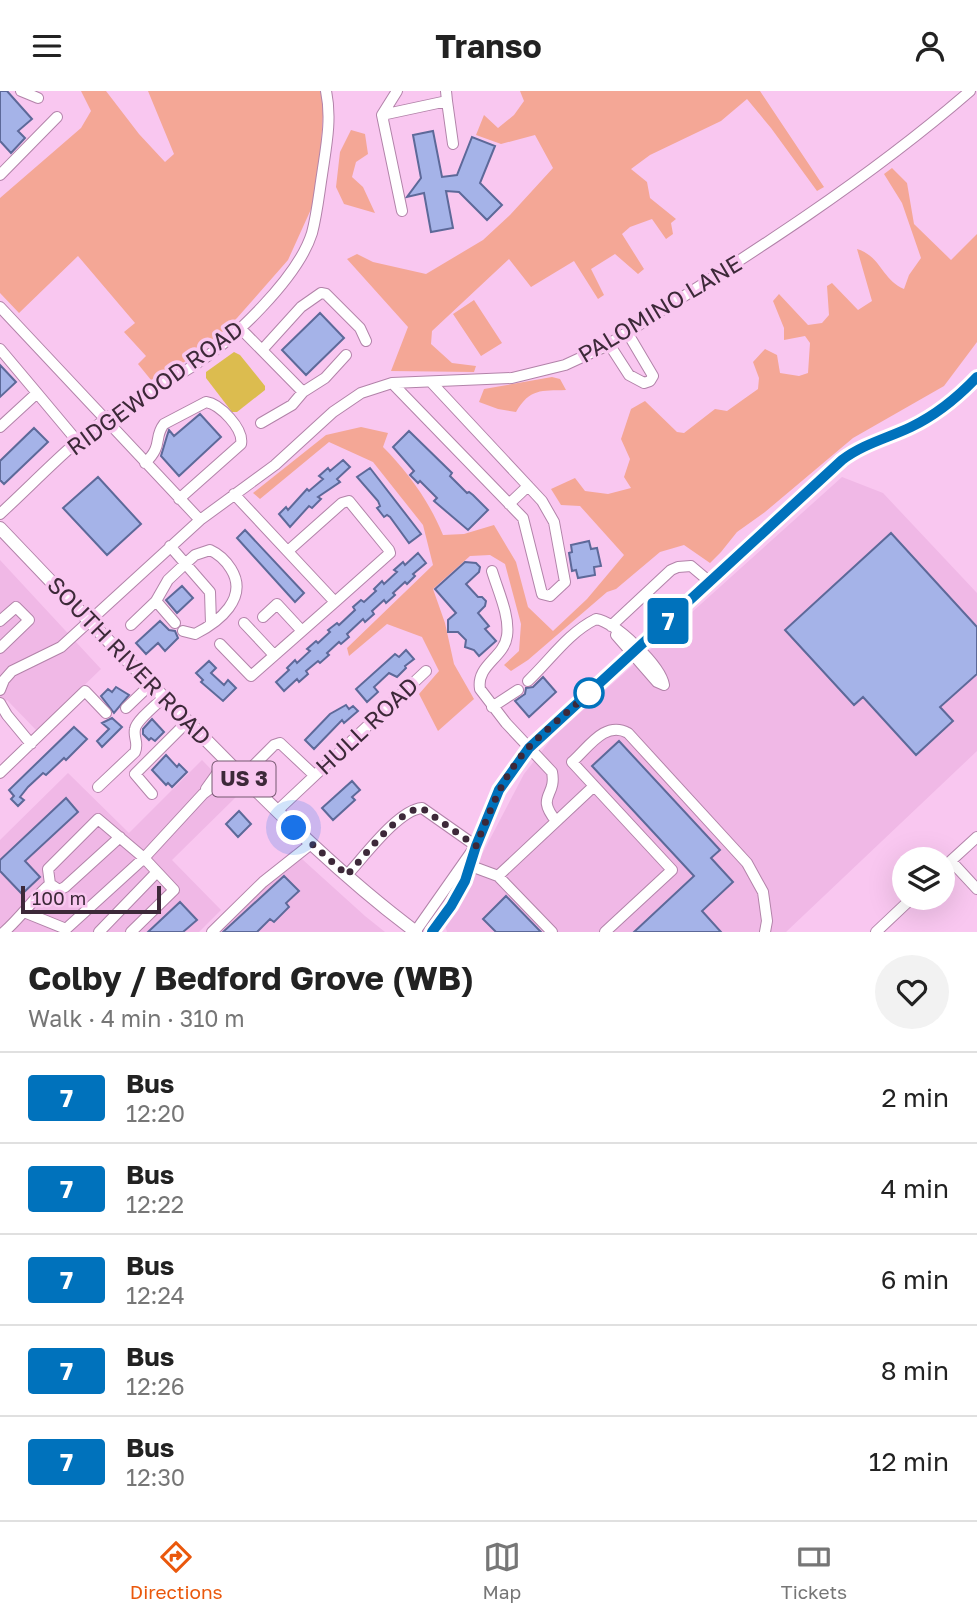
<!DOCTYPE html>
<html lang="en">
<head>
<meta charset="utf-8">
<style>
	body { margin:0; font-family:"Golos Text",sans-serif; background:#f2f2f2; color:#222; height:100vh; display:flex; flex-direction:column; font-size:26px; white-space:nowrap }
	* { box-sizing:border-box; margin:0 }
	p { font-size:23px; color:#767676 }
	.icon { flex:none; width:38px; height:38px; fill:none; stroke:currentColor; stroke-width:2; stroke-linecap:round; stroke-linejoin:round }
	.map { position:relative; height:841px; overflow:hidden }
	.side { display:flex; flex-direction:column; background:#fff; flex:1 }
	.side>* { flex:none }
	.badge { padding:0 14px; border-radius:5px; font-size:24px; line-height:46px }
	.fabs { position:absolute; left:892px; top:756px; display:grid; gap:14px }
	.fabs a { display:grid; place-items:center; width:63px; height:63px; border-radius:50%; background:#fff; box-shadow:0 7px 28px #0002; font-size:35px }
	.scale { position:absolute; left:21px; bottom:18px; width:140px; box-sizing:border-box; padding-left:7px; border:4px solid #3d2939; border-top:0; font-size:19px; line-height:24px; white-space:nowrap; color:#3d2939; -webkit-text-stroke:5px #f9c7f0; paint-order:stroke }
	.you { position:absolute; width:35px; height:35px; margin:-18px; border:5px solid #fff; border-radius:50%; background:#1a73e8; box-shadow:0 0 0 10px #1a73e833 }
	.map>.badge { position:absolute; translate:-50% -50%; box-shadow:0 0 0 4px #fff }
	.round { display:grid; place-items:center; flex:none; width:74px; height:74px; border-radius:37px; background:#f2f2f2 }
	.headline { display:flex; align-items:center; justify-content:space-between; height:119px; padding:0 28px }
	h1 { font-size:33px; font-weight:700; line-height:52px }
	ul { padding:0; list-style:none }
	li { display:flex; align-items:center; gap:21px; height:91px; padding:0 28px; border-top:2px solid #e0e0e0 }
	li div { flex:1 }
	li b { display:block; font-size:26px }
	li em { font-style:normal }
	li .badge { min-width:77px; font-weight:700; text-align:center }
	header { display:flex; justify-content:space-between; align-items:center; height:91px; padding:0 28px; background:#fff; font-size:32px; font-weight:700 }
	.dock { display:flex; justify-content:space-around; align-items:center; height:98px; border-top:2px solid #e0e0e0; background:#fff; font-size:19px; color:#767676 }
	.dock a { display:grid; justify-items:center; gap:4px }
	.dock .selected { color:#ea580c }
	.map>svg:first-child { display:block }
</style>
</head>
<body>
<header><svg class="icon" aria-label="menu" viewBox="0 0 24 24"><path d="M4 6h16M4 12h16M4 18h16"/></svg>Transo<svg class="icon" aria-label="person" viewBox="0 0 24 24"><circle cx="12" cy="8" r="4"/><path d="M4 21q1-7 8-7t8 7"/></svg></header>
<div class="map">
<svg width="977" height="841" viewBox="0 0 977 841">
	<rect width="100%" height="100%" fill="#f9c7f0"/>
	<path fill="#f0b8e6" d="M842,386L883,402L977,502V660L786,841H447L445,834L524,683L552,647Z
		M0,469L101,578L37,640L7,609L0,616Z
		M202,669L237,705L172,769L221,819L199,841H0V749L68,682L129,742Z
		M292,759L365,825L385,841H209Z"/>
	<path fill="#f4a796" d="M81,0H106L139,43L165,71L174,63L148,0H321L324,9L321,54L312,116L288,169L237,227L199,263L151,289L138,273L146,265L124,241L135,232L78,165L19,222L0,202V107L81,37L91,20Z
		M520,0H760L824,96L817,100L771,37L747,8L721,30L650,64L631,78L647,91L650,107L676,128L671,132L673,143L666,148L652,128L630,136L622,143L644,178L638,183L615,163L591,178L604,204L598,208L574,170L531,196L509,168L432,240L431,253L452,272L476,275L474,281L391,280L408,236L347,168L357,163L373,171L426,183L483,149L510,124L553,77L535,44L501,53L476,44L484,24L498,37L514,24L524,10Z
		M351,39L365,43L368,63L356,71L352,86L363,96L375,122L344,113L336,96L340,61Z
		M892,77L907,92L914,133L951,169L977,143V251L944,295L853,347L765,421L737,441L721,461L710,472L684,454L660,461L616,498L607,501L528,569L511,580L504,574L519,560L521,533L505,473L490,464L470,465L433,498L445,532L454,573L474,608L438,640L419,603L439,580L422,546L387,533L349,565L347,557L433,474L423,434L373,371L329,351L260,408L253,402L326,344L361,336L388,342L383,356C408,381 429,410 443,444L464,443L494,434L516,471L528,516L553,540L587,508L624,464L580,415L561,414L551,398L575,387L585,400L608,403L631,397L624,386L630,368L621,348L631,318L645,310L677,341L684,342L715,318L727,320L758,298L759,287L753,271L765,258L777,264L780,282L799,285L808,282L810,252L805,245L784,249V237L773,210L779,203L808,234L822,232L829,224L827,195L832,192L858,219L872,210L857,158C881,165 882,189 904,198L909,184L921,167L902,112L884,83Z
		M474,209L502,252L481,265L453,223Z
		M552,286L560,288L566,299C541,300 530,297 516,321L498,318L479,311L484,298Z"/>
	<path fill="#dcbc4f" d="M234,261L240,264L265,295V299L237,321H232L206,287V281Z"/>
	<path fill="#a5b3e8" stroke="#5d6999" stroke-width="2" d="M0,0H7L32,28L18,40L25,47L11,62L0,50Z
		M433,40L442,86L457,84L472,46L495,55L480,92L502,114L487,129L459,101L446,100L453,137L431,141L424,102L407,106L421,87L413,44Z
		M320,222L344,247L306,284L282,259Z
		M0,274L16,291L0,306Z
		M200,323L221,346L179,385L161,365L167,345L169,339L174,345Z
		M34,337L48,351L4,393L0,389V370Z
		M409,340L452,382L450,385L467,402L469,401L473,404L488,419L468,439L434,410L437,407L420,390L418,392L410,384L414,380L393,356Z
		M343,369L350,376L337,388L340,391L318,406L321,408L312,417L309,415L290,436L279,423L286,416L288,419L307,398L309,400L323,388L319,385L328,377L330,380Z
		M370,377L421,443L409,452L390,426L387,424L384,426L377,417L380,415L378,410L357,386Z
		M98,386L141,433L107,464L63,417Z
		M245,439L304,502L295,511L237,447Z
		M891,442L977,536V583L940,616L953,630L916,664L863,606L854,614L785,539Z
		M589,450L591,458L597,457L601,475L594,476L595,484L578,487L576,479L572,480L569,462L572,461L571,454Z
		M418,462L426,472L413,483L415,485L407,493L405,491L393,502L395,504L386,512L384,509L372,520L374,523L365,531L363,528L347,543L349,546L341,553L339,551L327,562L329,564L320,572L318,570L306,580L308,583L299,591L297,588L284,600L276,591L289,579L287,577L295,569L297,572L310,560L307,558L316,550L318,552L330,541L328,539L337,532L339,534L355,519L353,516L361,509L364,511L376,500L374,498L382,490L384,493L397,481L394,479L403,471L405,474Z
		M465,471L476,472L480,476L479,481L466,493L478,506H482L486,510L485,515L478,522L489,535L485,538L496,550L479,565L474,559L465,556L466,549L458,541H448V529L456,522L435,498Z
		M182,495L193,507L177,522L166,509Z
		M160,530L169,539L175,540L178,547L165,560L158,552L146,563L136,552Z
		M406,559L414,568L405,575L406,577L397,586L389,582L374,596L378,601L367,611L356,598L395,563L399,566Z
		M209,570L216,577L211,582L224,594L228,589L236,597L223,610L201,591L203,589L196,582Z
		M543,586L556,601L529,626L515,610L525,603L526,597L533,596Z
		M116,596L129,604L114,622L101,605L108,598L112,601Z
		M346,614L349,618L353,615L358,620L344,632L342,629L314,658L305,649L330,623Z
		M112,627L122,636L102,656L97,650L109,638L102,632Z
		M152,628L164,641L155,650L151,647L149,649L143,643V638Z
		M74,636L87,648L66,669L64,667L46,684L43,682L28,696L20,706L24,709L18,715L11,708L14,705L9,699Z
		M619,650L720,759L711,767L733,791L702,820L721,841H634L694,785L592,675Z
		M166,664L177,676L179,673L187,681L172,696L168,692L166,694L152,679Z
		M352,690L360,699L352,706L355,709L333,729L322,717Z
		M66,707L78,721L25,770L40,786L22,803L0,780V769Z
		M239,720L251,733L238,746L226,733Z
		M284,785L299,800L286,812L289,816L274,831L270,828L257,841H223Z
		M506,805L541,841H496L483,828Z
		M180,811L197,829L183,841H148Z"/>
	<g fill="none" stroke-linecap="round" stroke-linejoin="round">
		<g stroke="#b283a9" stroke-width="12">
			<path id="minor" d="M21,0L38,7
				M397,0L382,24L402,120
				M447,10L453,53
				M382,24L447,10L446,0
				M0,84L57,26
				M0,216L200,429
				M240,237L303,301L325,287L346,264
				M609,253L629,284L644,292L650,290L653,285L627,241
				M0,258L37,302
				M262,259L301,216L321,202L326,203L360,237L366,250
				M392,292L523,427L542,503L550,505L565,491L554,431L542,410L431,291
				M261,332L292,314L303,301
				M0,336L37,302L78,351
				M145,372C164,354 153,347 164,333L206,311C220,313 244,338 241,353L179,408
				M234,403L335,511L390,462L389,459L349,410L342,412L288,460
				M509,413L528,395
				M0,423C35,391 68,355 107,327C134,308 165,293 193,275C232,250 298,187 312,142C317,123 319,103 322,84C326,56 332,28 326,0
				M170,455L210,501L211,533
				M492,480C498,500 510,525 507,545C504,567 476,574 480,598L506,632L552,681C557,706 535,704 556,730
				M156,510L175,532
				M263,526L277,513L302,540
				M0,530L16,516L29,529L0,557
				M244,532L274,564
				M131,534L156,510L168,489L185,473L195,464L210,459C219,463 226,470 231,478C249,507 219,531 195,543L183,540
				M611,535L671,479L678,476L691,475L710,491
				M616,544L657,591L664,594
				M220,553L251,585L335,511
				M528,590C551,568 568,542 596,528C616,531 661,575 664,594
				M0,599L4,589L12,580L61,556L200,429L275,374L333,321L361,302L392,292L512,287L565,274L604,256C730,176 857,98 970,0
				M0,612L7,624L31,653
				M492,616L518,599
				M126,617L150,594
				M0,682L85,600L106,622
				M242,686L274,654L280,652L314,684
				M98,696L135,661C139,651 133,647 135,638C136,630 157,613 163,607
				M206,698L226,670
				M152,703L135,683L187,631
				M277,720L426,580
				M951,770L977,798
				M471,775L498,785L552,841
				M943,777L977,746
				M347,784C364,766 398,719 422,717L476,755
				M498,785L594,695
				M50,793L59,799L65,796L120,746
				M24,821L66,838
				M66,838L144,767L203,703L235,679
				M4,841C21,826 33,808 50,793L48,778L98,728L144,767L174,799L131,841
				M99,841L157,781
				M212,841L263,791L311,753
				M415,841L474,757
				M432,841L451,815L465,790L476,755L499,699L529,657L842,369C863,353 888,347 911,336C936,324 958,306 977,286
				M605,841L672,779L572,671C588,657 605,629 628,642L747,772L763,801L767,830L765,841
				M876,841L912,807"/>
		</g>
		<g stroke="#b283a9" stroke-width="14">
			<path id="major" d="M0,437C72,513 145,588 219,662C281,725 345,788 416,841"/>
		</g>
		<use href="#minor" stroke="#fff" stroke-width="10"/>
		<use href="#major" stroke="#fff" stroke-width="12"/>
	</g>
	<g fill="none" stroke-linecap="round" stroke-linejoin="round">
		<g stroke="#fff" stroke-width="16">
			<path id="line" d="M432,841L451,815L465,790L476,755L499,699L529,657L842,369C863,353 888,347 911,336C936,324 958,306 977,286"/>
		</g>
		<use href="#line" stroke="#0072bc" stroke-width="10"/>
		<path stroke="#3d2939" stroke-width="7" stroke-dasharray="0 12.6" d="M294,737L347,784C363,767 399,718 422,717L476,755C490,720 503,683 530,655C549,636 570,619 590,601L589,602"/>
	</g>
	<circle fill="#fff" stroke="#0072bc" stroke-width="3.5" cx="589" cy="602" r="14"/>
	<g text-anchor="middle" stroke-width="7" stroke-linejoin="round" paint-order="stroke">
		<rect fill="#f9c7f0" stroke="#755870" stroke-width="2" x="212.5" y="670.5" width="63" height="35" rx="5"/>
		<g font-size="21" font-weight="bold" fill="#3d2939">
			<text x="244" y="695">US 3</text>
		</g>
		<g font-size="23" fill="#3d2939" stroke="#f9c7f0">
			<text transform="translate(660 218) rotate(-31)" y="8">PALOMINO LANE</text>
			<text transform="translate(155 297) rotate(-36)" y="8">RIDGEWOOD ROAD</text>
			<text transform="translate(129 570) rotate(46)" y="8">SOUTH RIVER ROAD</text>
			<text transform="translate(367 635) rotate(-43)" y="8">HULL ROAD</text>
		</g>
	</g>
</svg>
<div class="fabs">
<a><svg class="icon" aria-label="layers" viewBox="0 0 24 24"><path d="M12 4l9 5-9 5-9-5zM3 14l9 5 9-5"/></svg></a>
</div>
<div class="scale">100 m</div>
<div class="you" style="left:294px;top:737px"></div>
<b class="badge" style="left:668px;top:530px;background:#0072bc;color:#fff">7</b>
</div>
<section class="side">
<div class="headline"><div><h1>Colby / Bedford Grove (WB)</h1><p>Walk · 4 min · 310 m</p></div><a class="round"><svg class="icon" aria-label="heart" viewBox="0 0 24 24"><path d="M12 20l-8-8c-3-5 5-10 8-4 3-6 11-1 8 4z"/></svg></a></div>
<ul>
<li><span class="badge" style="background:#0072bc;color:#fff">7</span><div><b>Bus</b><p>12:20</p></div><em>2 min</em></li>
<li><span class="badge" style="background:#0072bc;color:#fff">7</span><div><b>Bus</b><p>12:22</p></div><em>4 min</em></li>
<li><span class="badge" style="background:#0072bc;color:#fff">7</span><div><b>Bus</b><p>12:24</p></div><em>6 min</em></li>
<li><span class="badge" style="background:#0072bc;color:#fff">7</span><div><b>Bus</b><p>12:26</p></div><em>8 min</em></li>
<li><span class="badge" style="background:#0072bc;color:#fff">7</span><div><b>Bus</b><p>12:30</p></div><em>12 min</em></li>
</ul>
</section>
<nav class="dock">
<a class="selected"><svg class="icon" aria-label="directions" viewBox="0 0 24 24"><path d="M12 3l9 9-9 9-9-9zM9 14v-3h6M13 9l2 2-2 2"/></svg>Directions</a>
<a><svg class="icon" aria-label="map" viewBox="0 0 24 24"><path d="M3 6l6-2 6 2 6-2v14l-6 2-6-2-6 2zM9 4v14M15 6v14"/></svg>Map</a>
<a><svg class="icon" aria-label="tickets" viewBox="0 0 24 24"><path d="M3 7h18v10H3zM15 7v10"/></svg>Tickets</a>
</nav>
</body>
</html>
